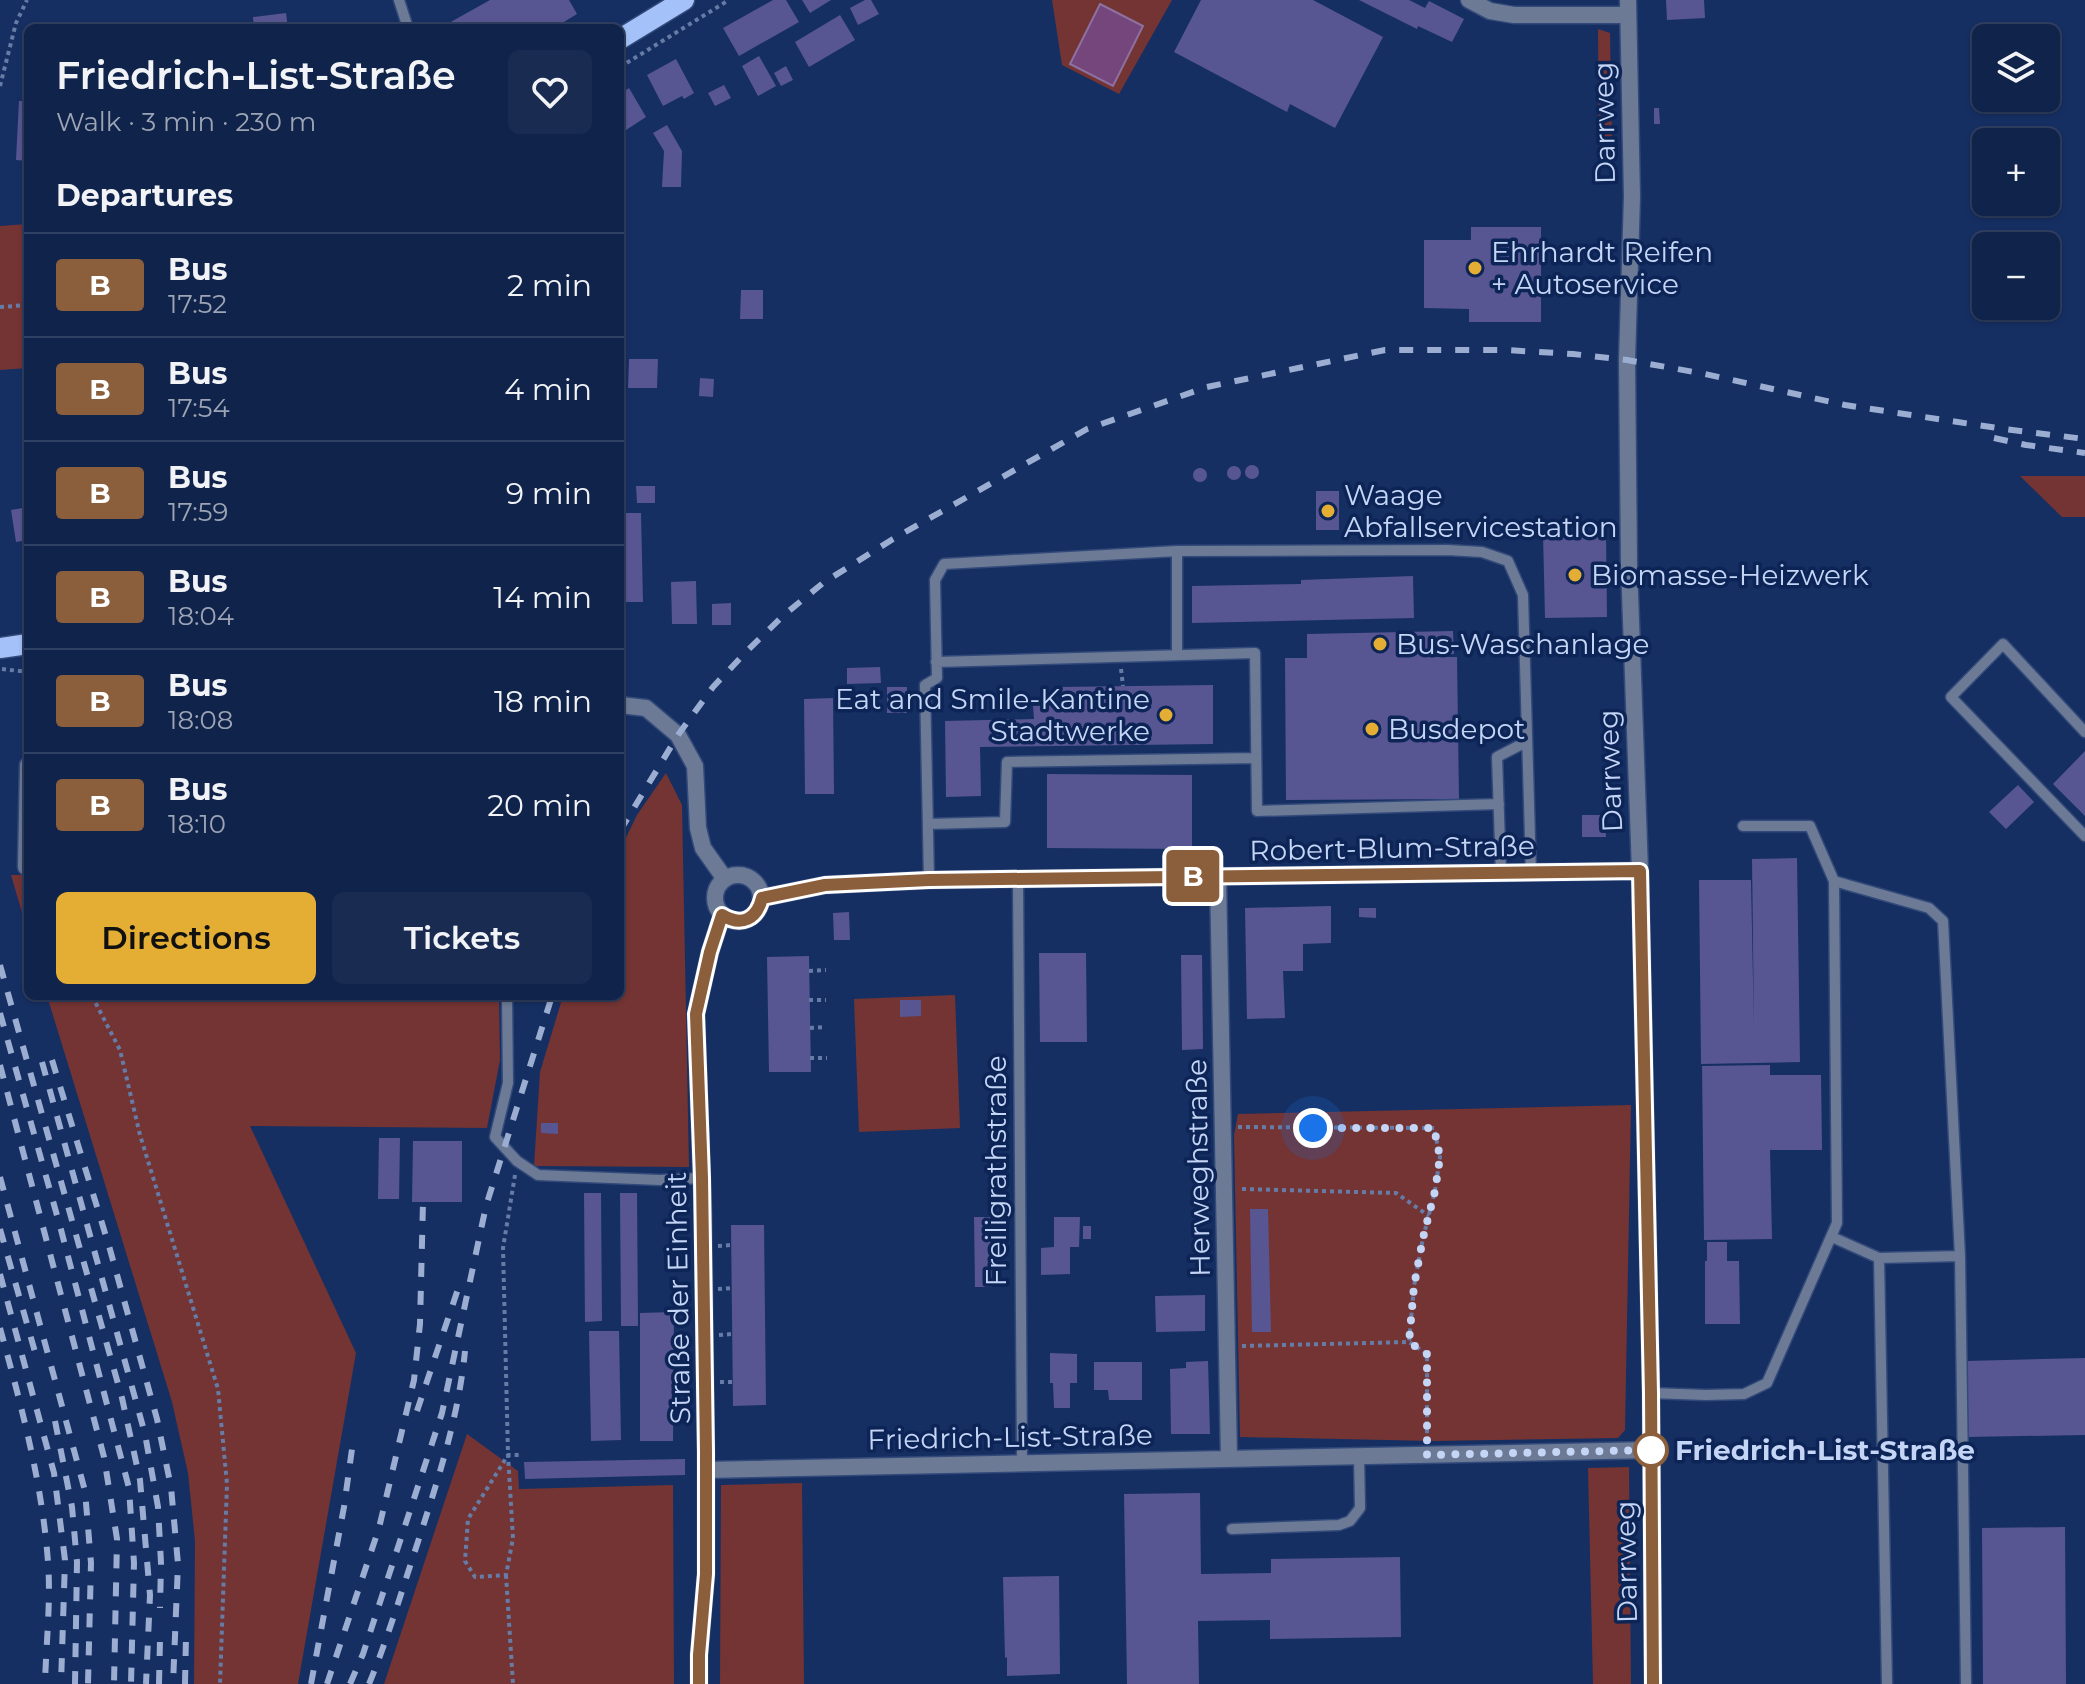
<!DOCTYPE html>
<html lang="en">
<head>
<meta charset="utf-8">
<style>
	body { margin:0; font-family:Montserrat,sans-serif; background:#192b51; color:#f1f3f6; height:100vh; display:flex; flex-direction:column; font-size:30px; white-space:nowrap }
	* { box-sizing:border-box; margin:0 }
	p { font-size:26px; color:#9ca4b5 }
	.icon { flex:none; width:44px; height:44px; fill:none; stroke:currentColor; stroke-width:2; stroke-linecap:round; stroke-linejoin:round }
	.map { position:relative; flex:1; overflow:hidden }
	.panel { position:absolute; left:24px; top:24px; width:600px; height:976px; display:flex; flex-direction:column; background:#10234a; border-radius:12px; box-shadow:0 2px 6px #0004,0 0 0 2px #304062 }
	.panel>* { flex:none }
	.badge { padding:0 16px; border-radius:6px; font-size:28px; line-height:52px }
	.tools { position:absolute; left:1972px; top:24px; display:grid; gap:16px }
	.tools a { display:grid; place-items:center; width:88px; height:88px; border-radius:12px; background:#10234a; box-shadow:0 2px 6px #0004,0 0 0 2px #304062; font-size:40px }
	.you { position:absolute; width:40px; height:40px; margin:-20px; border:6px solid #fff; border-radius:50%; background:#1a73e8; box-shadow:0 0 0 12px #1a73e833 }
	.map>.badge { position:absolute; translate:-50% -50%; box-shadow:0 0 0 4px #fff }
	h2 { padding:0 32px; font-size:30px; line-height:72px }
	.round { display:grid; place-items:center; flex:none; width:84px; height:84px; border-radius:12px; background:#192b51 }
	.summary { display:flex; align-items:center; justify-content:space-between; height:136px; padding:0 32px }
	h1 { font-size:38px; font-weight:600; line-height:60px }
	.cta { display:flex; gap:16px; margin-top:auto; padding:16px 32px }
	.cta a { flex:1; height:92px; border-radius:12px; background:#e4ae35; color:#111; font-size:32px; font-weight:600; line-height:92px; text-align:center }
	.cta a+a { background:#192b51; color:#f1f3f6 }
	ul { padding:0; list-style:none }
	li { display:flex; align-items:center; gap:24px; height:104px; padding:0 32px; border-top:2px solid #304062 }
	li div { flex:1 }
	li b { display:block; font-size:30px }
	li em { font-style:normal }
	li .badge { min-width:88px; font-weight:700; text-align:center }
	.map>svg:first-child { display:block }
</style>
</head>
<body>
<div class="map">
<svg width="2085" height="1684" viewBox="0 0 2085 1684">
	<rect width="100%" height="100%" fill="#162f62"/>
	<path fill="#733433" d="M1052,0H1172L1119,94L1062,65Z
		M1598,29L1610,33L1612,145L1599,150Z
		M28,224V368L0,370V226Z
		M2020,476H2085V517H2062Z
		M666,773L682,805L689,1167L534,1166L540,1072L563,996H620V850L637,815Z
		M11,875H28V933Z
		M955,995L960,1128L859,1132L854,999Z
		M47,996H499L500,1060L487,1128L250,1126L356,1353L298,1684H194L195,1541L188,1473L172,1402Z
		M1631,1105L1625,1430L1618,1438L1433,1441L1240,1437L1234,1135L1238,1114Z
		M467,1434L518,1471L519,1489L673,1485L674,1684H384Z
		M1629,1467L1631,1684H1593L1588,1468Z
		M802,1483L804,1684H720L721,1485Z"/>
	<path fill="#75467b" stroke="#8d71a0" stroke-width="2" d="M1100,4L1143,26L1113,86L1070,64Z"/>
	<path fill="#575692" d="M490,0H569L577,14L554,28H440Z
		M773,0H786L799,22L739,56L723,28Z
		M802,0H831L810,13Z
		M865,0H871L879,14L858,25L850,8Z
		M1201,0H1313L1383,37L1335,128L1290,104L1287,112L1174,52Z
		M1359,0H1409L1425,8L1429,1L1464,19L1452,42L1418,26L1417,29Z
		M1666,0H1704L1705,18L1667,20Z
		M286,13L288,28H254L253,17Z
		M840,15L855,40L809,67L795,42Z
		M759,56L776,86L758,96L742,66Z
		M676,59L694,93L684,99L682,96L663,106L647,75Z
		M786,66L793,80L781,86L774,73Z
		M724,85L731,98L715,106L708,93Z
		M629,88L646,117L620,134V94Z
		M1605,99H1611V116H1605Z
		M19,101H28V161L16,160Z
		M1654,108H1659L1660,124H1654Z
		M667,125L682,151L681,187H662L664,151L653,133Z
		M1471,227H1541V322H1469V309L1424,308V240H1471Z
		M741,290H763V319H740Z
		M629,359H658L657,388H628Z
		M700,378L714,379L713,397L699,396Z
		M1245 472a7 7 0 1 1 14 0a7 7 0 1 1-14 0Z
		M1227 473a7 7 0 1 1 14 0a7 7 0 1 1-14 0Z
		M1193 475a7 7 0 1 1 14 0a7 7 0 1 1-14 0Z
		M636,486H655V503H637Z
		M1316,491H1339V530H1316Z
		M28,507V540L16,542L11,510Z
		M620,513H641L643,602H620Z
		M1606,533L1607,617L1545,618L1543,534Z
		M1413,576L1414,618L1192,623V586L1301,584V580Z
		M696,581L697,624H672L671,582Z
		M731,603V625H712V604Z
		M1453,631L1454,654L1427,655V657H1457L1459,799L1286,800L1285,658H1307V634Z
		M880,667L881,683L847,684V668Z
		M1213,685V744L980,747L981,796L946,797L945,721L1034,719L1033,706L1060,705V687Z
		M887,687H907V713H887Z
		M833,698L834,794H805L804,699Z
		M2085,751V816L2053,784Z
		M1047,774L1192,775V849L1047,848Z
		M2018,785L2034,802L2006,829L1989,812Z
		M1582,815H1605L1606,837H1582Z
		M1797,858L1800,1062L1701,1064L1699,880H1751L1754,1029L1752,859Z
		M1331,906V943L1303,944V971H1283L1285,1018L1247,1019L1245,908Z
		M1359,908H1376V918L1359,917Z
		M849,912L850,940H834L833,913Z
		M1039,953H1086L1087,1042H1040Z
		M1181,955H1202L1203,1049L1182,1050Z
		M809,956L811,1072H769L767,957Z
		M900,1000H921V1016L900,1017Z
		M1770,1065V1075H1821L1822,1150H1770L1772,1239L1704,1240L1702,1066Z
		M541,1123H558V1134L541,1133Z
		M379,1138H400L399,1199H378Z
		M413,1141H462V1202H412Z
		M584,1193H601L602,1321L585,1322Z
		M620,1193H637L638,1326H621Z
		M1250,1209H1268L1271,1332H1252Z
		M974,1217H991L992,1287H975Z
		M1054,1217H1080L1079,1247H1070V1274L1041,1275V1248L1054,1247Z
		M731,1225H764L766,1405L733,1406Z
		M1083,1226H1091V1239H1083Z
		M1707,1242H1727V1261H1739L1740,1324H1705V1261H1707Z
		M1205,1295V1331L1156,1332L1155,1296Z
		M674,1312L673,1441H640V1313Z
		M589,1331H619L621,1440L591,1441Z
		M1050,1353L1077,1354V1383H1070V1408H1054L1053,1383H1050Z
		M2085,1358V1435L1967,1437L1966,1361Z
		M1208,1361L1210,1434H1171L1170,1369L1186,1368V1362Z
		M1094,1362H1142V1400H1109L1108,1390H1094Z
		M685,1459V1475L525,1479L524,1462Z
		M1200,1493L1201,1574L1271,1573V1559L1400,1557L1401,1637L1270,1639V1620L1198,1621L1199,1684H1127L1124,1494Z
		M2065,1527L2066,1684H1983L1982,1528Z
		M1059,1576L1060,1674L1007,1676V1657L1005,1658L1003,1577Z"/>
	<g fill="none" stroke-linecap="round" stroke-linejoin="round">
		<g stroke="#324a7a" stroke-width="13">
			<path id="service" d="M399,0L408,28
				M1177,551V655
				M936,662L1255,653L1257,811L1499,804
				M2085,732L2003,644L1951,697L2085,836
				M928,824L1005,822L1007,762L1256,758
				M1743,826H1810L1834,881L1929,908L1943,921L1960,1256L1966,1684
				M1501,874L1497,757L1526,742
				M1018,879L1022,1463
				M929,880L925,685L937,678L935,580L944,564L1177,551L1447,550L1482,552L1508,561L1523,595L1531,873
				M507,996L508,1083L495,1137L517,1161L538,1175L660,1180L702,1178
				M1832,1237L1879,1258L1960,1256
				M1879,1258L1887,1684
				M1651,1393L1706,1395L1744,1394L1767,1383L1837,1223L1834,881
				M1232,1529L1339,1525L1350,1521L1360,1508L1359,1456"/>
		</g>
		<g stroke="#324a7a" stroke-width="19">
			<path id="minor" d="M1469,0L1490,11L1514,15H1628
				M1628,0L1632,197L1627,360L1629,565L1640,871L1651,1393L1653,1684
				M620,705L646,708L678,735L695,766L698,828L703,848L725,879
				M26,867L28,765
				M715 898a23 23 0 1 1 46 0a23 23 0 1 1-46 0Z
				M1218,876L1229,1459
				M762,898L825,885L929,880L1640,871
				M706,1470L1651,1450
				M699,1684V1655L706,1574V1470L703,1214L696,1014L710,952L722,915"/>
		</g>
		<g stroke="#324a7a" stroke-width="23">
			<path id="primary" d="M620,39L684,0
				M0,648L28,644"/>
		</g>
		<path stroke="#667ca6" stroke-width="4" stroke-dasharray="4 4" stroke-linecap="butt" d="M620,67L729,0
			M0,86L16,23L27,0
			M0,307L28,305
			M2,669L28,672
			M1121,669L1123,686
			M809,971L826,970
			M92,996L120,1050L140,1135L218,1389L227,1484L220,1684
			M809,1000H826
			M810,1028L826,1027
			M810,1058H827
			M1238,1127L1434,1128L1440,1157L1435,1191L1423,1238L1414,1286L1409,1342
			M515,1175L503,1248L508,1455L513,1538L506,1575L475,1577L465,1561L468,1519L508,1455H522
			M1242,1189L1396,1193L1429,1216
			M718,1246L731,1245
			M718,1289L732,1288
			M719,1335L732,1334
			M1242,1346L1409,1342L1427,1354V1437
			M720,1382H733
			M506,1575L513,1684"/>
		<use href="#service" stroke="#6c7a95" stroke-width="10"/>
		<use href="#minor" stroke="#6c7a95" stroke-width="16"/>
		<use href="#primary" stroke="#a4c1f9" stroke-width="20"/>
		<path stroke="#9baed2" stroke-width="6" stroke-dasharray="14 14" stroke-linecap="butt" d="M1994,438L2026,445L2085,453
			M620,831L678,735L713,687L747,651L784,615L823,583L893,539L1087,429L1207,387L1385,350H1505L1573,354L1627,360L1705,374L1845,405L2004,429L2085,439
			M0,965L122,1398L140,1480L150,1595L146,1684
			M0,1013L60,1226L129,1488L134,1563L131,1684
			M52,1060L109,1246L157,1419L171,1487L178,1564L173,1684
			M42,1062L145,1434L158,1507L161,1563L160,1608
			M0,1065L104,1457L117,1539L114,1684
			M0,1177L85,1491L91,1563L88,1684
			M0,1229L35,1352
			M0,1274L54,1473L65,1560L61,1684
			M0,1328C21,1405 42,1481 48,1562C51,1602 46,1644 45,1684
			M417,1411L458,1289
			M55,1421L72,1507L77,1562L75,1684
			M159,1684L160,1640
			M185,1684L186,1636
			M311,1684L344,1507L352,1449
			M327,1684L379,1528L414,1380L420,1324L423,1202
			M350,1684L363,1654L442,1413L486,1206L552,996
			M369,1684C386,1643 399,1600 413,1557C435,1489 458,1422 465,1351"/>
	</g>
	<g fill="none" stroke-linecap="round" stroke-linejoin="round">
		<g stroke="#fff" stroke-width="18">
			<path id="line" d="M699,1684V1655L706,1574V1452L702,1178L696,1014L710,952L722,915C742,927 757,919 762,898L825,885L929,880L1640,871L1651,1393L1653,1684"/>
		</g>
		<use href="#line" stroke="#8b5e3c" stroke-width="12"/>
		<path stroke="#c4d5f5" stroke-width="8" stroke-dasharray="0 14.4" d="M1313,1128H1434L1440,1157L1435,1191L1423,1238L1414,1286L1409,1342L1427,1354V1455L1651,1450"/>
	</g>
	<g fill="#e4ae35" stroke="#0c2456" stroke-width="3">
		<circle cx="1475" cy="268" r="8"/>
		<circle cx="1328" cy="511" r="8"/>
		<circle cx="1575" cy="575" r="8"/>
		<circle cx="1380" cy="644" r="8"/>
		<circle cx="1166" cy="715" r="8"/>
		<circle cx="1372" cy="729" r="8"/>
	</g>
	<circle fill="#fff" stroke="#8b5e3c" stroke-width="4" cx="1651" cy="1450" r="16"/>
	<g text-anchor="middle" stroke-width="7" stroke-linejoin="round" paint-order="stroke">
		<g font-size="28" fill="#c4d5f5" stroke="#0c2456">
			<text transform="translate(1604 123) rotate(-91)" y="10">Darrweg</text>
			<text transform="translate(1610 771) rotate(-92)" y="10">Darrweg</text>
			<text transform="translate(1392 848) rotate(-1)" y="10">Robert-Blum-Straße</text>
			<text transform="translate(1198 1168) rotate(-91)" y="10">Herweghstraße</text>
			<text transform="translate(996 1171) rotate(-90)" y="10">Freiligrathstraße</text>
			<text transform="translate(678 1298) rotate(-91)" y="10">Straße der Einheit</text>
			<text transform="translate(1010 1437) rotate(-1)" y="10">Friedrich-List-Straße</text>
			<text transform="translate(1626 1562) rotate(-91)" y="10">Darrweg</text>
		</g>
		<g font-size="28" fill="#c4d5f5" stroke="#0c2456" text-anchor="start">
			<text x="1491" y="262">Ehrhardt Reifen<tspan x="1491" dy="32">+ Autoservice</tspan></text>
			<text x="1344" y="505">Waage<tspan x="1344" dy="32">Abfallservicestation</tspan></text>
			<text x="1591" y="585">Biomasse-Heizwerk</text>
			<text x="1396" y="654">Bus-Waschanlage</text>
			<text x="1150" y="709" text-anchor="end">Eat and Smile-Kantine<tspan x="1150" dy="32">Stadtwerke</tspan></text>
			<text x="1388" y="739">Busdepot</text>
		</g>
		<g font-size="28" font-weight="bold" fill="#c4d5f5" stroke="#0c2456" text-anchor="start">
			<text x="1675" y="1460">Friedrich-List-Straße</text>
		</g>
	</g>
</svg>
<div class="tools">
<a><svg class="icon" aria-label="layers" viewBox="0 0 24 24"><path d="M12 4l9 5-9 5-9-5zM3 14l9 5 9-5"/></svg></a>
<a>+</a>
<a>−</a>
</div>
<div class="you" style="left:1313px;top:1128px"></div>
<b class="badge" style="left:1193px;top:876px;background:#8b5e3c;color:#fff">B</b>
<section class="panel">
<div class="summary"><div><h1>Friedrich-List-Straße</h1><p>Walk · 3 min · 230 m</p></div><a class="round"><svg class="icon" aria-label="heart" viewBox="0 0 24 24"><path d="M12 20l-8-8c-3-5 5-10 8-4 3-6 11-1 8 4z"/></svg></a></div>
<h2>Departures</h2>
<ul>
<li><span class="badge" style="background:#8b5e3c;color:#fff">B</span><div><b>Bus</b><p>17:52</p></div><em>2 min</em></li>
<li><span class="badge" style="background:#8b5e3c;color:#fff">B</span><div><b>Bus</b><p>17:54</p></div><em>4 min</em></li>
<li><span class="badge" style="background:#8b5e3c;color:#fff">B</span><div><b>Bus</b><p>17:59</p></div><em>9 min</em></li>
<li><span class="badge" style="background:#8b5e3c;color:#fff">B</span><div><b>Bus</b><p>18:04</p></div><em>14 min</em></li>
<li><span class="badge" style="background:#8b5e3c;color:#fff">B</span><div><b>Bus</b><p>18:08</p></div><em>18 min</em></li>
<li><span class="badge" style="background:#8b5e3c;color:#fff">B</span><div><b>Bus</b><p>18:10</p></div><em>20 min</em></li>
</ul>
<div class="cta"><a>Directions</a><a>Tickets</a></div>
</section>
</div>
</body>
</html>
